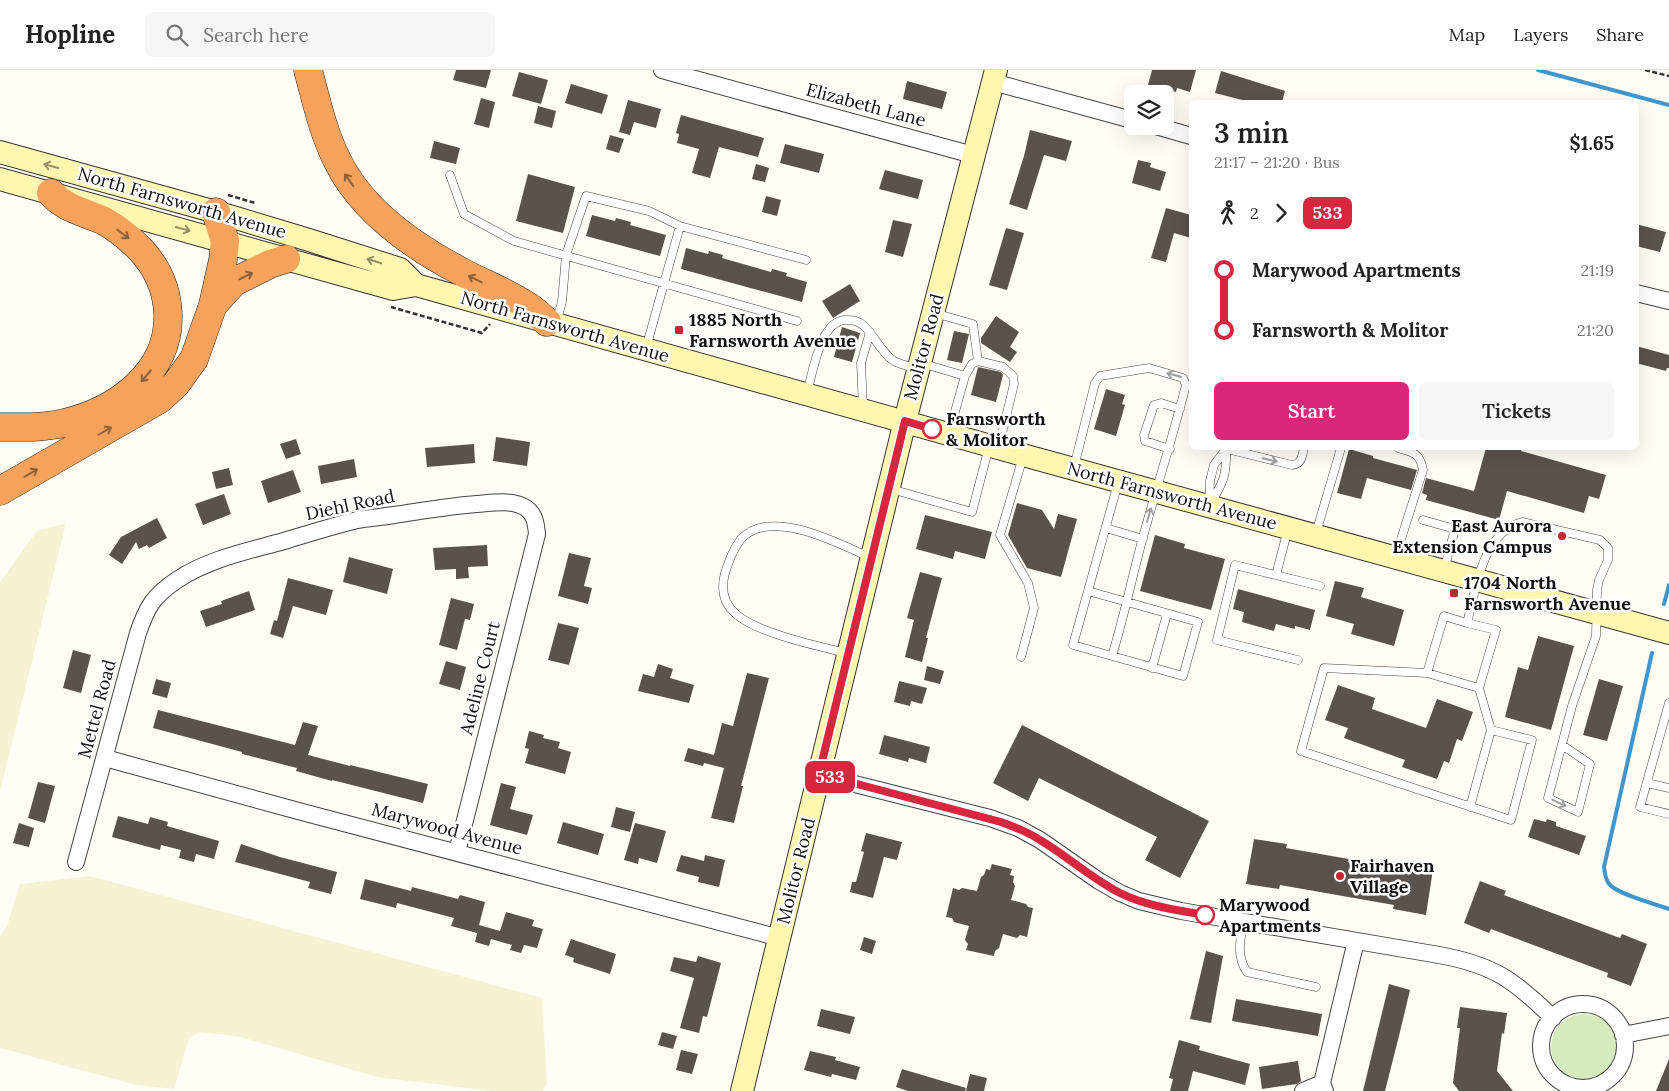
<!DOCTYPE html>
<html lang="en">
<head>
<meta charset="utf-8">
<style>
	body { margin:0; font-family:Lora,serif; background:#f6f6f6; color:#222; height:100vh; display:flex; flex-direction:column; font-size:19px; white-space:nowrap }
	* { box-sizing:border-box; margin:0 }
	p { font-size:16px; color:#767676 }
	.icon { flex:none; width:28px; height:28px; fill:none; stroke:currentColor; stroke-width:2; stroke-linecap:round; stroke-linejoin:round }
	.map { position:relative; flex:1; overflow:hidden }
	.sheet { position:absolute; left:1189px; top:30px; width:450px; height:350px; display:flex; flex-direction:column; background:#fff; border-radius:8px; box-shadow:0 5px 20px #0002 }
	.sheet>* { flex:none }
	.badge { padding:0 10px; border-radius:8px; font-size:18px; line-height:32px }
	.controls { position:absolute; left:1124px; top:15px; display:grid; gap:10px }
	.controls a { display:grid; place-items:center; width:50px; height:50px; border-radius:8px; background:#fff; box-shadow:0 5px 20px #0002; font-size:25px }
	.map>.badge { position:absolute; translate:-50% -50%; box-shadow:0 0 0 2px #fff }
	.legs { display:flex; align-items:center; gap:8px; height:55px; padding:0 25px; font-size:16px }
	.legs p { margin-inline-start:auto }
	.overview { display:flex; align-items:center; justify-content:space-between; height:85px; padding:0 25px }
	h1 { font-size:28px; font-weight:600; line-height:38px }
	.primary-button { display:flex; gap:10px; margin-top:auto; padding:10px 25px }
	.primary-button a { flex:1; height:58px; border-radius:8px; background:#db2777; color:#fff; font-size:20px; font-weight:600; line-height:58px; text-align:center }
	.primary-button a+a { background:#f6f6f6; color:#222 }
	ul { padding:0 25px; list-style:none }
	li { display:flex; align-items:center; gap:18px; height:60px; font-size:19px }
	li i { display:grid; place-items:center; width:8px; height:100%; margin:0 6px; background:currentColor }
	li i::after { content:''; width:12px; height:12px; margin:-6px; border:4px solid; border-radius:50%; background:#fff }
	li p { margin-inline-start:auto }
	li:first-child i { background:linear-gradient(#0000 50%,currentColor 0) }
	li:last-child i { background:linear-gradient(currentColor 50%,#0000 0) }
	header { display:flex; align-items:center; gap:30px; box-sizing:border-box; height:70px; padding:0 25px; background:#fff; border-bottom:1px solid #e0e0e0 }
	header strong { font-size:24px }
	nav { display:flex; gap:28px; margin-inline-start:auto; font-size:18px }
	.search { width:350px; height:45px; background:#f6f6f6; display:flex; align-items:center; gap:12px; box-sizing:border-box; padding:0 18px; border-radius:8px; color:#767676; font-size:19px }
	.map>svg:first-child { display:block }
</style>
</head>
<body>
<header>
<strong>Hopline</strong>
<div class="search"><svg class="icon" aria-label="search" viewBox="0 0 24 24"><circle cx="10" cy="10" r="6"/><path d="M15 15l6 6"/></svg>Search here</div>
<nav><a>Map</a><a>Layers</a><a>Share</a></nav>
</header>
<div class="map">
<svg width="1669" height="1021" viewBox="0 0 1669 1021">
	<rect width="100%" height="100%" fill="#fffdf5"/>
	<path fill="#f6f3d4" d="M66,453L0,721V512L37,461Z
		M90,806L542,928L547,1014L543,1021H491L377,1007L241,967L200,962L189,968L174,1019L136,1015L0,978V867L7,856L20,814Z"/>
	<path fill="#d5ebbd" d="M1551 977a33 33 0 1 1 66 0a33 33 0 1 1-66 0Z"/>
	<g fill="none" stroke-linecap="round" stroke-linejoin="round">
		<path stroke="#3f96cf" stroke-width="4" d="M1538,0L1669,35
			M1664,534L1669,515
			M1652,583L1604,797C1605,803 1605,810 1610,815C1620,825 1655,834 1669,839"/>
	</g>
	<path fill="#5a524d" d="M456,0H491L486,18L453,10Z
		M1152,0H1196L1190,22L1177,18L1176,22L1148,15Z
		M1221,1L1285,21L1282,32H1250L1215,23Z
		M519,2L548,10L541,34L512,26Z
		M907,11L947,22L942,39L903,29Z
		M571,14L608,25L602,44L565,33Z
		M481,28L495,32L489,58L474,54Z
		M628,30L661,39L656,58L634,52L630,65L619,62Z
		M538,36L556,41L552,58L534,53Z
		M681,45L764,68L758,87L719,77L710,108L692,103L699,79L677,73L679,64L676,63Z
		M1030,60L1072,71L1066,91L1044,85L1027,140L1009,134L1024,86Z
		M610,65L624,69L619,83L606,79Z
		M434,71L460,78L456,94L430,88Z
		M785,74L824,84L819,103L780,93Z
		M1138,90L1151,93L1150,97L1166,102L1160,121L1132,113Z
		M756,94L769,98L765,112L752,109Z
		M885,100L923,110L918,129L879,119Z
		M528,104L575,117L563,163L516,151Z
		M766,126L781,130L777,146L762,142Z
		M1166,138L1191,145V168L1174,163L1166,192L1151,188Z
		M592,145L615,151L616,148L631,152L630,155L666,165L660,186L586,166Z
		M893,150L912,154L903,187L885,182Z
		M1636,154L1666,162L1660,182L1636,176Z
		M1006,158L1024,163L1007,220L989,215Z
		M686,178L708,184L709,181L723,185L722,188L771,202L772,199L787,203L786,206L807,212L802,232L681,199Z
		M850,214L860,231L833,248L822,231Z
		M996,246L1019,262L1010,277L1017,282L1010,292L981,273V268Z
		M842,257L860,263L852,292L834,287Z
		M954,261L969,264L962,293L947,290Z
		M1636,276L1669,285V298H1667L1666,301L1636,293Z
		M978,297L1001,302L1003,305L996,332L971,325Z
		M1106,319L1125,325L1122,334L1125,335L1116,366L1094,359Z
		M496,367L530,372L527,396L493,391Z
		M296,369L301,384L286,389L280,374Z
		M474,374L475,393L427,397L425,378Z
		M1486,378H1515L1522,379L1521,381L1606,405L1599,429L1589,426L1584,443L1507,421L1499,450L1426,430L1427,425L1422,423L1426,408L1474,421Z
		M1349,379L1373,386V388L1417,400L1411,420L1367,408L1361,429L1337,423Z
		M354,389L357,407L321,414L318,396Z
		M229,398L233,415L216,419L212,402Z
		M293,400L301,422L268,433L261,411Z
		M224,424L231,444L203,455L195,434Z
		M1017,433L1042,440L1054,459L1058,444L1077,449L1061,507L1027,498L1008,465Z
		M925,445L992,462L985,489L955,481L953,489L916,479Z
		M157,448L167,468L149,478L147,475L139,479L136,472L122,494L109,485L121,467Z
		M1155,465L1185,474L1184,478L1225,489L1211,540L1140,521Z
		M487,475L488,496L468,497L469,508L456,509V499L435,500L433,478Z
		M569,483L591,488L584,516L592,518L588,534L558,526Z
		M349,487L393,499L387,524L343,512Z
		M920,502L942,508L926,568H928L922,592L905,587L914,550L907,548Z
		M288,508L333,520L326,545L293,536L283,568L270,564L274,550L277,551Z
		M1335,511L1364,518L1361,527L1404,540L1394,576L1351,564L1354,554L1326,546Z
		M1238,519L1315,540L1310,560L1295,556V559L1276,554L1274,561L1242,552L1244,542L1233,539Z
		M249,521L255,540L206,557L200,541L222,534L221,531Z
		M451,528L474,534L470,550L465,549L457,580L439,575Z
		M558,553L579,558L569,595L548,590Z
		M1538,566L1574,576L1551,660L1505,647L1518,597L1528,600Z
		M73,580L91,585L81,623L63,618Z
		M446,591L466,597L460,620L439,614Z
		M658,594L673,599L670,608L694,615L689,633L638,621L643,604L654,607Z
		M927,596L944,601L940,614L924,610Z
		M747,603L769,608L741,716H743L734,753L711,748L724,698L704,693L703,696L684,691L688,678L714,685L722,653L733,656Z
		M156,609L171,613L167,628L152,624Z
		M1599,609L1623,616L1607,671L1583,665Z
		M899,611L927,618L922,634L911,631L910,636L894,632Z
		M1338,615L1375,628L1372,639L1426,658L1437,629L1473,642L1462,671L1457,669L1449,693L1444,691L1437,709L1402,697L1405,690L1344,668L1348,658L1325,650Z
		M158,640L295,675L303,652L318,656L308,685L350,696V695L428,714L423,733L332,710V711L296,701L297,698L242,684V682L153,658Z
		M1022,655L1209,751L1180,808L1145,790L1157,767L1039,708L1028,731L993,713Z
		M529,661L544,665L543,668L560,672L558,678L571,682L565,704L525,693L529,679L525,678Z
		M884,665L930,677L926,693L909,688L908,692L879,684Z
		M38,712L55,716L45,753L28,748Z
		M501,713L516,717L510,739L533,745L527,765L490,755Z
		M616,737L635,742L630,762L611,757Z
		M118,746L148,754L150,747L168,752L167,756L219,771L214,789L196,784L194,792L179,788L181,780L161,775L160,780L112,767Z
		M1534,749L1546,752L1547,749L1556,752V756L1586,766L1579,785L1528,767Z
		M563,752L604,764L598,785L557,773Z
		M19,753L34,758L29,777L13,773Z
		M635,753L666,761L657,793L639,788L638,794L624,790Z
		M866,763L902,772L897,790L884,787L873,828L850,822L852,812H856L864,782L861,781Z
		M1254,769L1287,774L1286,778L1400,798L1401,794L1433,799L1426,845L1393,839L1394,835L1280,815L1279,819L1246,814Z
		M241,774L280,787L337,802L331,824L308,818L310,812L235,792Z
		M681,785L704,791L705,785L725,790L719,817L698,812L699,807L676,801Z
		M992,794L1012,799L1010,805L1014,806L1013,812L1015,816L1011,830L1026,834L1028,837L1033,838L1027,867L1020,865L1017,868L1003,864L999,878L995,881L994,886L966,880L968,874L965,870L969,856L954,852L952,848L946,847L953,818L959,820L962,818L977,821L981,807L984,805L986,799L990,800Z
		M365,809L411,821L412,817L458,829L460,825L485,832L477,863L451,856L454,848L397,833L396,838L360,829Z
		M1480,811L1506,821L1504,825L1620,868L1622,864L1647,874L1631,916L1607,907L1608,903L1491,859L1489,863L1464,853Z
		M506,842L534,850L532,856L543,859L537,878L524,875L521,883L510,880L512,875L491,869L489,876L475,872L479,855L500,861Z
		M864,867L876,871L872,884L860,880Z
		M571,869L616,884L610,904L573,892L574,888L565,885Z
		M1206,881L1223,886L1211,953L1190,949Z
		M698,886L721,893L707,947L703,946L699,963L680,958L694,908L670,901L674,887L696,892Z
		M1389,914L1410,920L1399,966L1385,1021H1363Z
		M1236,929L1322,944L1318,966L1232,951Z
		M1460,937L1507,943L1504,964L1502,963L1497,1001L1513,1021H1459L1453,1013L1460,958H1457Z
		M821,939L855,947L850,964L817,956Z
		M662,962L677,966L673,979L658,975Z
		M1179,970L1200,976L1199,980L1250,994L1245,1015L1193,1001L1188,1021H1170L1173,1009L1169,1008Z
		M681,980L698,984L692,1004L676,1000Z
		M810,981L836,987L835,990L860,997L856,1010L832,1004L831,1007L804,1000Z
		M1669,989V1021H1656Z
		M1298,991L1301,1011L1297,1014L1262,1019L1259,997Z
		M902,999L966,1018L965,1021H908L896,1017Z
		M970,1004L987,1008L984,1021H966Z"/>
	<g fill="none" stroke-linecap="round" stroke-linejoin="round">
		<g stroke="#444" stroke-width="9">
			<path id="lane" d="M450,105L464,144L514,171L797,251
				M934,243L973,254L978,291
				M556,252L562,232L566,185L586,126L649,141L680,156L806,190
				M646,278L680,156
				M921,293L965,306
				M807,323C813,302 820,250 846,250C854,250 859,251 864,256C875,266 881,283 894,291C901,295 909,296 916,298
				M863,338L861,293L870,262
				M949,363L965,306L972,294L978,291L1003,297L1013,306L1014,314L999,376
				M1223,378L1292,395C1302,394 1302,386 1304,378
				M1170,379L1145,371L1144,365L1154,335L1161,333L1180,339
				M1226,379C1227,406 1223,413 1209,436L1210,411L1214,395Z
				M1074,397L1095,313L1100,306L1149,298L1183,308L1186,315C1173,366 1157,416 1143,467C1132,507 1124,547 1112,586
				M891,419L972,442L989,377
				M1423,450L1455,459L1444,500
				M1106,458L1143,469
				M1316,463L1341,378
				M1396,485L1423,400C1420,383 1413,382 1398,378
				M1276,505L1288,459
				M1088,521L1198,552L1183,606L1073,575C1088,521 1103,467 1118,413
				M1467,553L1444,546L1427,603L1479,618L1496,560L1467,553C1476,519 1482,463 1522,452L1600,470L1608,478V490L1599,510L1597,520L1596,566L1572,636L1548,728L1578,742L1590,694L1562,675
				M846,583C818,576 757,563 736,544C723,533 721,518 725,503C729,491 733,479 741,469C770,437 838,473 869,487
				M1021,587L1034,538L1028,513L1000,465L1023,387
				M1298,590L1217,570L1235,495L1320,516
				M1152,598L1167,544
				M1427,603L1324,598L1301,681L1511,750L1532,670L1491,660L1479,618
				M1669,633L1640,737L1669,744
				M1647,713L1669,718
				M1470,737L1491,660
				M1244,851C1240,869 1236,886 1247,902L1316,917"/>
		</g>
		<g stroke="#444" stroke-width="18">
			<path id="street" d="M662,0L973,85
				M993,12L1132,50
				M1156,56L1191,66
				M1636,223L1669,231
				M105,688L302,742L780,868
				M819,705L990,748L1018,758L1040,770L1099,811L1120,823L1139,831L1181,841L1439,885C1494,895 1514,910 1553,948
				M76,792L138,563C147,537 153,526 177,510C208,489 248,481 284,471C308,464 332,456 357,450C369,448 382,447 394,445C422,441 449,436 477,434C492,433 512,429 526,438C535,444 536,454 537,464L457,782
				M1541 976a42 42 0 1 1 84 0a42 42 0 1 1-84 0Z
				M1623,965L1669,956
				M1303,1021L1322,1013
				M1325,1021L1322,1013L1356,871"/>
		</g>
		<g stroke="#333" stroke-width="24">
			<path id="secondary" d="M0,82L216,142L309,170L400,199L416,215
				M0,109L393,219L416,215L1023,385L1669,563
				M742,1021L905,351L996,0"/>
		</g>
		<g stroke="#222" stroke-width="29">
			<path id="highway" d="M308,0C316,30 323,62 337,90C361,140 414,177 462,202C484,214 509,223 529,237C536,241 541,247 547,252
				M213,235L234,212L270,194L286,189
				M0,357C22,357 43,358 64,353C116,341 170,303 168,244C167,219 157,197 140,179C130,169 117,158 104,151C85,142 65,139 51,123
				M0,421L160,329L176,314L194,289L213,235L223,190L225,171L216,142"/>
		</g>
		<path stroke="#333" stroke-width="2.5" stroke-dasharray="5 2.5" stroke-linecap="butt" d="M1645,0L1669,6
			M228,125L255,133L254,134
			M391,237L482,263L490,254"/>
		<use href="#lane" stroke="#fff" stroke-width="8"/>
		<use href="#street" stroke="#fff" stroke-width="16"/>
		<use href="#secondary" stroke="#fff6b0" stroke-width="22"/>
		<use href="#highway" stroke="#f5a25d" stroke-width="28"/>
	</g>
	<defs><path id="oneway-shaft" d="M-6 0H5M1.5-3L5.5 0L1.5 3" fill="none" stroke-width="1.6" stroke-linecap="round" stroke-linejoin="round" transform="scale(1.25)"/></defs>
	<g stroke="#948f68">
		<use href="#oneway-shaft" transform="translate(51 96) rotate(-165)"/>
		<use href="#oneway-shaft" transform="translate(183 159) rotate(15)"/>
		<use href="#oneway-shaft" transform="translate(374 191) rotate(-162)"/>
	</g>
	<g stroke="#8e613b">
		<use href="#oneway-shaft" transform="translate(349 110) rotate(-125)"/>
		<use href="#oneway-shaft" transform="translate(123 164) rotate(37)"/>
		<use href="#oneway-shaft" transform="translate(246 206) rotate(-26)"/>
		<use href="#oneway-shaft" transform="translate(475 209) rotate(-153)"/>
		<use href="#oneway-shaft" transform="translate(146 306) rotate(130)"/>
		<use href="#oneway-shaft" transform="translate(105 361) rotate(-30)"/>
		<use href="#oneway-shaft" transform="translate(31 403) rotate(-30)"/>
	</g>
	<g stroke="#a0a0a0">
		<use href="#oneway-shaft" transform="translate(1174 305) rotate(-164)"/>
		<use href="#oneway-shaft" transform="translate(1270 390) rotate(14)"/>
		<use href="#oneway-shaft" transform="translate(1149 445) rotate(-74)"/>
		<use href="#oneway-shaft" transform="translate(1559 733) rotate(26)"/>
	</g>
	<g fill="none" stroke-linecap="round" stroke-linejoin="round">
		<g stroke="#fff" stroke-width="11">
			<path id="line-1" d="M932,359L905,351L819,704L1001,752C1015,757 1028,762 1040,770C1067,786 1091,808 1120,823C1146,836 1176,840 1205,845"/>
		</g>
		<use href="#line-1" stroke="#d7263d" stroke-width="8"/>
	</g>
	<g fill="#c4262e" stroke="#fff" stroke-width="2">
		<rect x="674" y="255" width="10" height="10" rx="2.5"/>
		<circle cx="1562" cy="466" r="5"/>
		<rect x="1449" y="518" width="10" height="10" rx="2.5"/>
		<circle cx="1340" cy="806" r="5"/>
	</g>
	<g fill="#fff" stroke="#d7263d" stroke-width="2.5">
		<circle cx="932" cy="359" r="9"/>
		<circle cx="1205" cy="845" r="9"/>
	</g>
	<g text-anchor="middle" stroke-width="5" stroke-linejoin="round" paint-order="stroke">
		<g font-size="18" fill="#111" stroke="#fff">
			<text transform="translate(866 35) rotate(15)" y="6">Elizabeth Lane</text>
			<text transform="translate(182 133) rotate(16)" y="6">North Farnsworth Avenue</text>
			<text transform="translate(565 257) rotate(16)" y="6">North Farnsworth Avenue</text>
			<text transform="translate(924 277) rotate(-75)" y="6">Molitor Road</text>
			<text transform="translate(1172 426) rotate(15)" y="6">North Farnsworth Avenue</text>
			<text transform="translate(350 435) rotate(-12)" y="6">Diehl Road</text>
			<text transform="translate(480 608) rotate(-76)" y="6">Adeline Court</text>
			<text transform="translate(97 639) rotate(-75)" y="6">Mettel Road</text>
			<text transform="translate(447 759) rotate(15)" y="6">Marywood Avenue</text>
			<text transform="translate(796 801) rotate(-76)" y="6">Molitor Road</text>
		</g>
		<g font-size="18" font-weight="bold" fill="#111" stroke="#fff" text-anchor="start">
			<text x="689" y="256">1885 North<tspan x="689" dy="21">Farnsworth Avenue</tspan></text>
			<text x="1552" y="462" text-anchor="end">East Aurora<tspan x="1552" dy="21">Extension Campus</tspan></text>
			<text x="1464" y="519">1704 North<tspan x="1464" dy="21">Farnsworth Avenue</tspan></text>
			<text x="1350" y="802">Fairhaven<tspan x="1350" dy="21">Village</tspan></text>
		</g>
		<g font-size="18" font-weight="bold" fill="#111" stroke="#fff" text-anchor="start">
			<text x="946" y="355">Farnsworth<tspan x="946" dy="21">&amp; Molitor</tspan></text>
			<text x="1219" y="841">Marywood<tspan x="1219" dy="21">Apartments</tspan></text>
		</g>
	</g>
</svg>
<div class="controls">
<a><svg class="icon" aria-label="layers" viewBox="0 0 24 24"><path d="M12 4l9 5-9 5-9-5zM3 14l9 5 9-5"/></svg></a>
</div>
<b class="badge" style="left:830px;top:707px;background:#d7263d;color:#fff">533</b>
<section class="sheet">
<div class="overview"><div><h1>3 min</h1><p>21:17 – 21:20 · Bus</p></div><b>$1.65</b></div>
<div class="legs"><svg class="icon" aria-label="walk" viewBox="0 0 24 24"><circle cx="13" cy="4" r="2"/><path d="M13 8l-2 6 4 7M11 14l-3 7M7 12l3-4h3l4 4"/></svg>2<svg class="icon" aria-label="forward" viewBox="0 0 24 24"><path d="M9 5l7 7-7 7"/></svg><b class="badge" style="background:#d7263d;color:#fff">533</b></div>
<ul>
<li><i style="color:#d7263d"></i><b>Marywood Apartments</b><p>21:19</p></li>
<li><i style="color:#d7263d"></i><b>Farnsworth &amp; Molitor</b><p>21:20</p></li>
</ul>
<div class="primary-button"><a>Start</a><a>Tickets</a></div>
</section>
</div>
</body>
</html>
